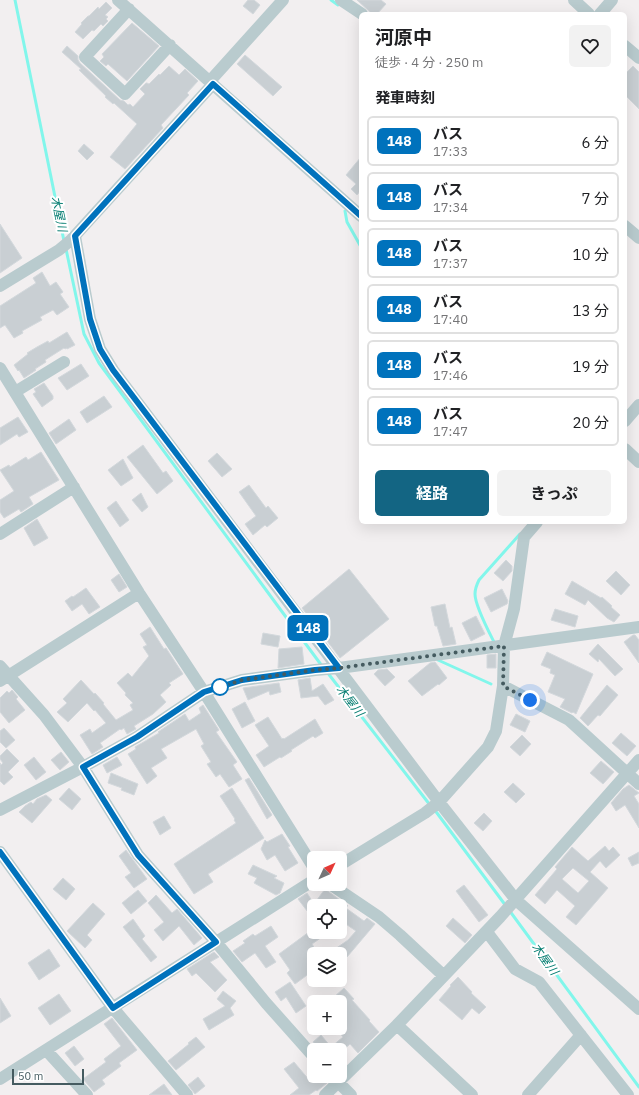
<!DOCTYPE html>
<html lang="ja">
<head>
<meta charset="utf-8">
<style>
	body { margin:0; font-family:"IBM Plex Sans","Noto Sans JP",sans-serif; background:#f2f2f2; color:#202124; height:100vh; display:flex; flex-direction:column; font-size:15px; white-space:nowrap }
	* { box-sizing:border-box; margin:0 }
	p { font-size:13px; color:#757577 }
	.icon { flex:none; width:22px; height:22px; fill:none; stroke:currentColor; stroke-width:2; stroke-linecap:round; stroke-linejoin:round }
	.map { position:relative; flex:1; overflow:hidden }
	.panel { position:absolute; left:359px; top:12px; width:268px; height:512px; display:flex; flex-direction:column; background:#fff; border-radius:6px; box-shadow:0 4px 16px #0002 }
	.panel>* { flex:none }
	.badge { padding:0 8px; border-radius:6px; font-size:14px; line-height:26px }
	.needle { width:26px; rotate:46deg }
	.tools { position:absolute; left:307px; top:851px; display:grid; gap:8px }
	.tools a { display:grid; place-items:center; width:40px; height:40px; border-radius:6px; background:#fff; box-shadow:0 4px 16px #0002; font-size:20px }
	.scale { position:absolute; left:12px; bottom:10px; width:72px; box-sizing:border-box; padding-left:4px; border:2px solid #455b60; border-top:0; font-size:11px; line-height:14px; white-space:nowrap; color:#455b60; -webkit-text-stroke:3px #fff; paint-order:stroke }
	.you { position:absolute; width:20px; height:20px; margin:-10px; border:3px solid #fff; border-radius:50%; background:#1a73e8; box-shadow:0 0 0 6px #1a73e833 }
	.map>.badge { position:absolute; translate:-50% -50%; box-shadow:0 0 0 2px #fff }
	h2 { padding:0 16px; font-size:15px; line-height:36px }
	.round { display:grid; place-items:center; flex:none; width:42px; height:42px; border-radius:6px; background:#f2f2f2 }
	.summary { display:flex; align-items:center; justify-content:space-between; height:68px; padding:0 16px }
	h1 { font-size:19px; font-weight:700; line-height:30px }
	.action { display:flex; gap:8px; margin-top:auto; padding:8px 16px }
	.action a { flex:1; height:46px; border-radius:6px; background:#136583; color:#fff; font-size:16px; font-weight:700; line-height:46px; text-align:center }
	.action a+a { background:#f2f2f2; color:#202124 }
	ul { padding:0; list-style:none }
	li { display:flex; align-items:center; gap:12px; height:50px; margin:0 8px 6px; padding:0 8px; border:2px solid #e0e0e0; border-radius:6px }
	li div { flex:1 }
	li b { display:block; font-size:15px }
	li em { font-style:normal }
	li .badge { min-width:44px; font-weight:700; text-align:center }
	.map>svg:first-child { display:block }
</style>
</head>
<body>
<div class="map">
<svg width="639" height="1095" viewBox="0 0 639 1095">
	<rect width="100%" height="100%" fill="#f2eff0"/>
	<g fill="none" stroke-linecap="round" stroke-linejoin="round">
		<path stroke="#82f6eb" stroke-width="3" d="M15,0L64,241
			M331,0L338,5
			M345,211L347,222L361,247
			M66,249L84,334L99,363L322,666
			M495,644C489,632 475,606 475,594C475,589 477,584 479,580L520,534
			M438,660L449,665L491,684
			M327,672L430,805
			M434,809L506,906
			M509,910L639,1087"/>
	</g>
	<path fill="#c9cfd3" stroke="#d3d8dc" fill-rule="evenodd" d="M248,0H254L260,5L253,14L243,6Z
		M357,0H381L386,4L377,14H372Z
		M106,2L112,8L105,15L108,17L106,19L108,21L103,26L101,24L94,31L92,30L83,39L75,32L82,24L81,23L88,16H89L98,7L99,9Z
		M132,23L159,46L127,81L108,64L106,66L100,61L104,57L102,54Z
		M67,46L78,56V60L80,63L120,100L124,101L128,105L130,104L133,107L145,94L140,89L146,83H147L149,84L159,74L160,75L169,66L179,75L185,69L198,81L187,93L189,95L161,125L163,128L125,169L110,157L137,124L114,103L113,104L105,97L106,96L79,70L81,69L62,52Z
		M245,55L282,87L273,96L237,64Z
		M633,66L639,72V109L625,95V74Z
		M84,144L94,153L87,160L78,151Z
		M361,157V190L357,195L351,189L356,184L346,175Z
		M0,224L22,258L0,273Z
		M42,272L50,286L56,282L63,292L60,294L69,307L57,315L53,310L40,317L42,320L22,331L23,333L14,338L5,325L0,328V306L36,283L33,278Z
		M67,332L75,345L67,349V348L65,349L64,348L45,360L46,362L35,369L36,370L24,378L19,370L18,371L14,365L28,354L27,353L37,347L48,341L49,343Z
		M81,364L89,376L67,390L58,378Z
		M44,383L53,396V399L42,407L33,394L36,392L34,389Z
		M104,396L112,407L87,423L80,412Z
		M18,417L28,432L19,437L17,434L0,445V428Z
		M69,419L76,430L56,444L49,433Z
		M143,445L163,473L166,471L173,481L157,494L127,457Z
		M41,452L59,480L29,497L33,504L21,512L19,509L4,518L0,512V500L14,491L0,470L9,465L10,467L26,457L28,460Z
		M217,453L232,469L222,477L208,461Z
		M123,459L133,478L121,486L108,470Z
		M249,485L266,508L268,506L278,518L267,527L265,525L253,535L245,524L256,516L239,492Z
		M141,493L148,507L142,512L132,500Z
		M116,501L129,520L120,527L107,508Z
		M37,519L48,538L34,546L24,528Z
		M506,560L512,566V571L503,581L494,573Z
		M349,569L389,619L340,658L302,608Z
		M616,571L630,585L621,595L606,581Z
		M119,574L127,587L119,592L111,580Z
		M572,581L601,598L602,597L612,606L611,607L620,615L614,622L607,618L588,600L585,605L565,594Z
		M86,588L100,607L89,614L82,604L72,611L65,601L72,596L73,597Z
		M502,589L508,601L507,604L491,612L484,598Z
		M445,604L450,628L452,627L456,644L443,646L437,626H435L431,607Z
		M555,609L578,616L575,627L551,620Z
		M476,616L485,634L471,641L462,623Z
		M150,627L164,649L166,648L183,674L169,683L171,685L160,695L166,702L153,714L134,726L136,729L127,734L124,728L121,730L120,729L100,743L103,747L92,754L80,735L90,729L92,733L106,723L95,710L94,711L87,703L68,722L57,712L67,703L63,699L81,680L94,694L95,693L104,703L103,704L116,720L133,710L130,705L133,703L125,695L126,693L117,683L128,673L132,677L149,656L143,647L147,645L140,634Z
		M263,633L280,636L278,647L261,644Z
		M633,635H635L639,640V663L624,642Z
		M598,644L623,669L615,676L599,659L598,662L589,654Z
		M302,647L304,664L278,668L279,649Z
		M547,652L593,674L576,714L573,712L572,713L560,707L565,699L548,692L555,675L550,673L551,669L541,665Z
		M496,654V668H487V655Z
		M435,662L447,678L439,685L438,684L422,696L408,681L430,663Z
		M387,669L395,677L385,686L374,674L378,670Z
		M310,678L312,691L323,684L334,700L325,705L318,696L301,698L298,680Z
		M279,683L281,692L270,695L269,691L248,700L243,688Z
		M607,685L618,695L600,716L598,715L588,726L580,718Z
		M12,690L18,697L16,699L25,710L9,723L0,712V698L7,691L9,693Z
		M245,702L255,721L242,728L232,709Z
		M203,705L219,730L216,732L237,762L233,765L242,779L229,787L220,774L216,777L207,764L211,762L201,746L204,744L196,729L161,749L167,758L151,768L157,776L147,784L128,754L136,749L135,747L159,733L158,732L185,714L189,721L201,713L199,708Z
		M516,714L530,721L525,732L510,725Z
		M268,717L282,739L283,738L284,739L315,719L323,733L315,738L313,736L291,750L292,751L281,758L280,757L264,767L256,755L269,746L255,725Z
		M4,728L15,740L6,748L0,742V731Z
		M621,733L636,746L627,756L612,743Z
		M522,735L531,744L520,756L510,747Z
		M7,749L19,761L8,772L13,777L4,785L0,781V763L1,765L3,763L0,759V756Z
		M61,752L69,762L60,770L51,760Z
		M34,757L46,772L36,780L24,765Z
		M117,757L122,765L107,773L103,765Z
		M601,761L614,772L603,784L590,773Z
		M111,773L138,784L134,795L121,790L122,788L108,783Z
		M249,778L272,815L267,819L245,780Z
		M513,783L525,794L516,803L504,792Z
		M629,785L639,793L634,796L639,804V828L625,805L616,811L611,803L623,789Z
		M69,788L81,799L72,810L59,799Z
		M232,788L264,838L208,874L213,882L194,894L174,864L236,823L234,820L235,819L220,796Z
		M46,795L52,800L32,823L19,812L25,806L31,802L33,804L37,799Z
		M484,813L492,821L483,831L474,823Z
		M164,816L171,828L160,835L153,822Z
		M282,834L290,846L288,847L298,863L285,871L275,855L267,860L261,849L265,840L267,842Z
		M605,846L609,851L613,847L620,855L606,868L600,861L590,872L608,888L576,925L566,917L575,906L557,890L545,904L535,895L557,869L555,867L572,847L588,861ZM573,868L589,881L578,893L562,879Z
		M126,850L147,879L134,888L125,877L131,873L119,856Z
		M639,852V863L632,866L628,858Z
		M253,865L277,876L274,878L284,883L280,893L276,895L254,883L257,878L248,874Z
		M63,878L75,889L66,900L53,889Z
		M464,885L488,915L479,922L456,891Z
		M325,889L348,906H343L364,921L367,918L375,924L347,957L340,962V954H328L348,940L356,931L340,920V906H314V920L298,899L307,893L314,904Z
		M138,890L147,901L131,914L122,903Z
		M156,895L172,913L177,909L202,938L194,945L179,926L163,941L154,930L164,922L148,903Z
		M93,903L105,914L87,935L92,940L85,948L67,931Z
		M453,918L472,935L465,943L446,926Z
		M133,919L145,936L142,939L157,957L151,962L123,927Z
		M271,926L278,937L265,946L276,962L266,968L255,953L242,962L233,951L245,943L243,941L253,934L255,936Z
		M309,932H329L312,944L318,954H314V970L295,984L287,973L290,970L279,954Z
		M49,949L60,966L39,980L28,963Z
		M214,952L219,957L210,962L227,980L215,992L196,973L192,976L187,969Z
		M458,977L472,992L471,993L486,1007L479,1014L472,1008L462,1020L439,1000L451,986L450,985Z
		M290,982L306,1006L296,1013L286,997L281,1001L275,992Z
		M344,988L354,999L352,1000L370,1020L369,1021L379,1032L358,1053L350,1044L341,1052L340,1050H320L313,1042L321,1035L331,1047L343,1037L336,1028H340V1022L347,1016L346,1015L347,1014L340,1006V1002H337L333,998Z
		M223,991L236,1001L230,1008L234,1015L209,1030L203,1019L225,1006L217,999Z
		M59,994L71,1011L50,1025L38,1008Z
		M0,998L11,1016L0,1023Z
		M112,1018L137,1050L119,1063L121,1066L102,1080L105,1084L94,1092L83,1079L106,1062L104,1059L121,1046L104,1024Z
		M196,1037L205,1047L176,1070L168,1061L189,1044L188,1043Z
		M74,1046L84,1059L75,1066L65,1053Z
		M294,1062L310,1081L317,1076H321L327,1083L317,1091L316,1090L309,1095H290L299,1088L284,1069Z
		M198,1077L205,1086L195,1094L188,1085Z
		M164,1084L172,1095H149Z"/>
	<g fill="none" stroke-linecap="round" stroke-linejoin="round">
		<path stroke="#b9cbce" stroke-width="12" d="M118,0L361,216
			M341,0L362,14
			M574,0L589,14
			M129,9L85,57L125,94L170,45
			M600,14L612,0
			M625,46L639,58
			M210,81L283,0
			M625,226L639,238
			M75,236L90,319L100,349L113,370L439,802L516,900L639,1009
			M0,286L59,250L71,240L213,84
			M0,368L139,593L204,692L314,868
			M15,392L64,362
			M625,421L639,405
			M625,449L639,462
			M0,534L74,487
			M0,666L44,715L83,767L138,855L216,942L266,1003L314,1057
			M0,681L139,593
			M503,686L569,720L639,784
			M0,810L83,767L137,737L204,692L242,680L315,670L339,668L639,627
			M0,852L113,1008L187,1095
			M340,865L425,813L439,802L488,747L496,731L503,686L504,646L514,609L524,537L537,522
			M330,884L379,917L400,935L444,976
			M487,932L515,969L539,982L628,1095
			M397,1025L472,1095
			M46,1050L87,1095
			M332,1076L351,1095
			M0,1079L314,880
			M325,1095L397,1025L500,917L639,760
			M528,1095L581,1035"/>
	</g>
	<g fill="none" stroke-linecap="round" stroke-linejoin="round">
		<g stroke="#fff" stroke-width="9">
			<path id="line" d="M0,852L113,1008L216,942L138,855L83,767L137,737L204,692L242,680L315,670L339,668L113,370L100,349L90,319L75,236L213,84L361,216"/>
		</g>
		<use href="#line" stroke="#0072bc" stroke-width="6"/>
		<path stroke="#455b60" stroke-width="4" stroke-dasharray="0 7.2" d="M220,687L217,688L242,680L315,670L339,668L504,646L503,686L530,700"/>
	</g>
	<circle fill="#fff" stroke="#0072bc" stroke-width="2" cx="220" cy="687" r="8"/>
	<g text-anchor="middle" stroke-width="4" stroke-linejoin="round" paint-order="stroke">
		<g font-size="12" font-style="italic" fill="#067e72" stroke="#fff">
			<text transform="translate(59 214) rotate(78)" y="4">木屋川</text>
			<text transform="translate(350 701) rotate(52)" y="4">木屋川</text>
			<text transform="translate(545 959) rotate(54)" y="4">木屋川</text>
		</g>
	</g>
</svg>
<div class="tools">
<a><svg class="needle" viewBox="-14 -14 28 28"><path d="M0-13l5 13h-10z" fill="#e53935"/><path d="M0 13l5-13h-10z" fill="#757577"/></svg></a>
<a><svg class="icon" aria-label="locate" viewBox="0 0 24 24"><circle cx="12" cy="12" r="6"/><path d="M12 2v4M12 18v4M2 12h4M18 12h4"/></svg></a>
<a><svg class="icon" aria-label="layers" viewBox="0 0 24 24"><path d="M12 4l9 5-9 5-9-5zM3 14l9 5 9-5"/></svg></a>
<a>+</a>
<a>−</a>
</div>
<div class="scale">50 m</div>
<div class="you" style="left:530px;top:700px"></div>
<b class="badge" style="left:308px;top:628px;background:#0072bc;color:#fff">148</b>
<section class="panel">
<div class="summary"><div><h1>河原中</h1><p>徒歩 · 4 分 · 250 m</p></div><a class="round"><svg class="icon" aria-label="heart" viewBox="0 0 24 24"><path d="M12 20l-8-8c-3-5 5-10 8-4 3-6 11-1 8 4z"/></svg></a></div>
<h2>発車時刻</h2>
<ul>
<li><span class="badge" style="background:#0072bc;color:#fff">148</span><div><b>バス</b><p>17:33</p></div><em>6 分</em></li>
<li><span class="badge" style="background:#0072bc;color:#fff">148</span><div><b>バス</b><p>17:34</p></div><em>7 分</em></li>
<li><span class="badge" style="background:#0072bc;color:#fff">148</span><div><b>バス</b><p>17:37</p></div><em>10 分</em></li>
<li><span class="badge" style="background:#0072bc;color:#fff">148</span><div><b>バス</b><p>17:40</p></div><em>13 分</em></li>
<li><span class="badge" style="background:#0072bc;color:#fff">148</span><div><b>バス</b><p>17:46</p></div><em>19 分</em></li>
<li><span class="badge" style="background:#0072bc;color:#fff">148</span><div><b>バス</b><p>17:47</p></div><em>20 分</em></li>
</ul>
<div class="action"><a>経路</a><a>きっぷ</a></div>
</section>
</div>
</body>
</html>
